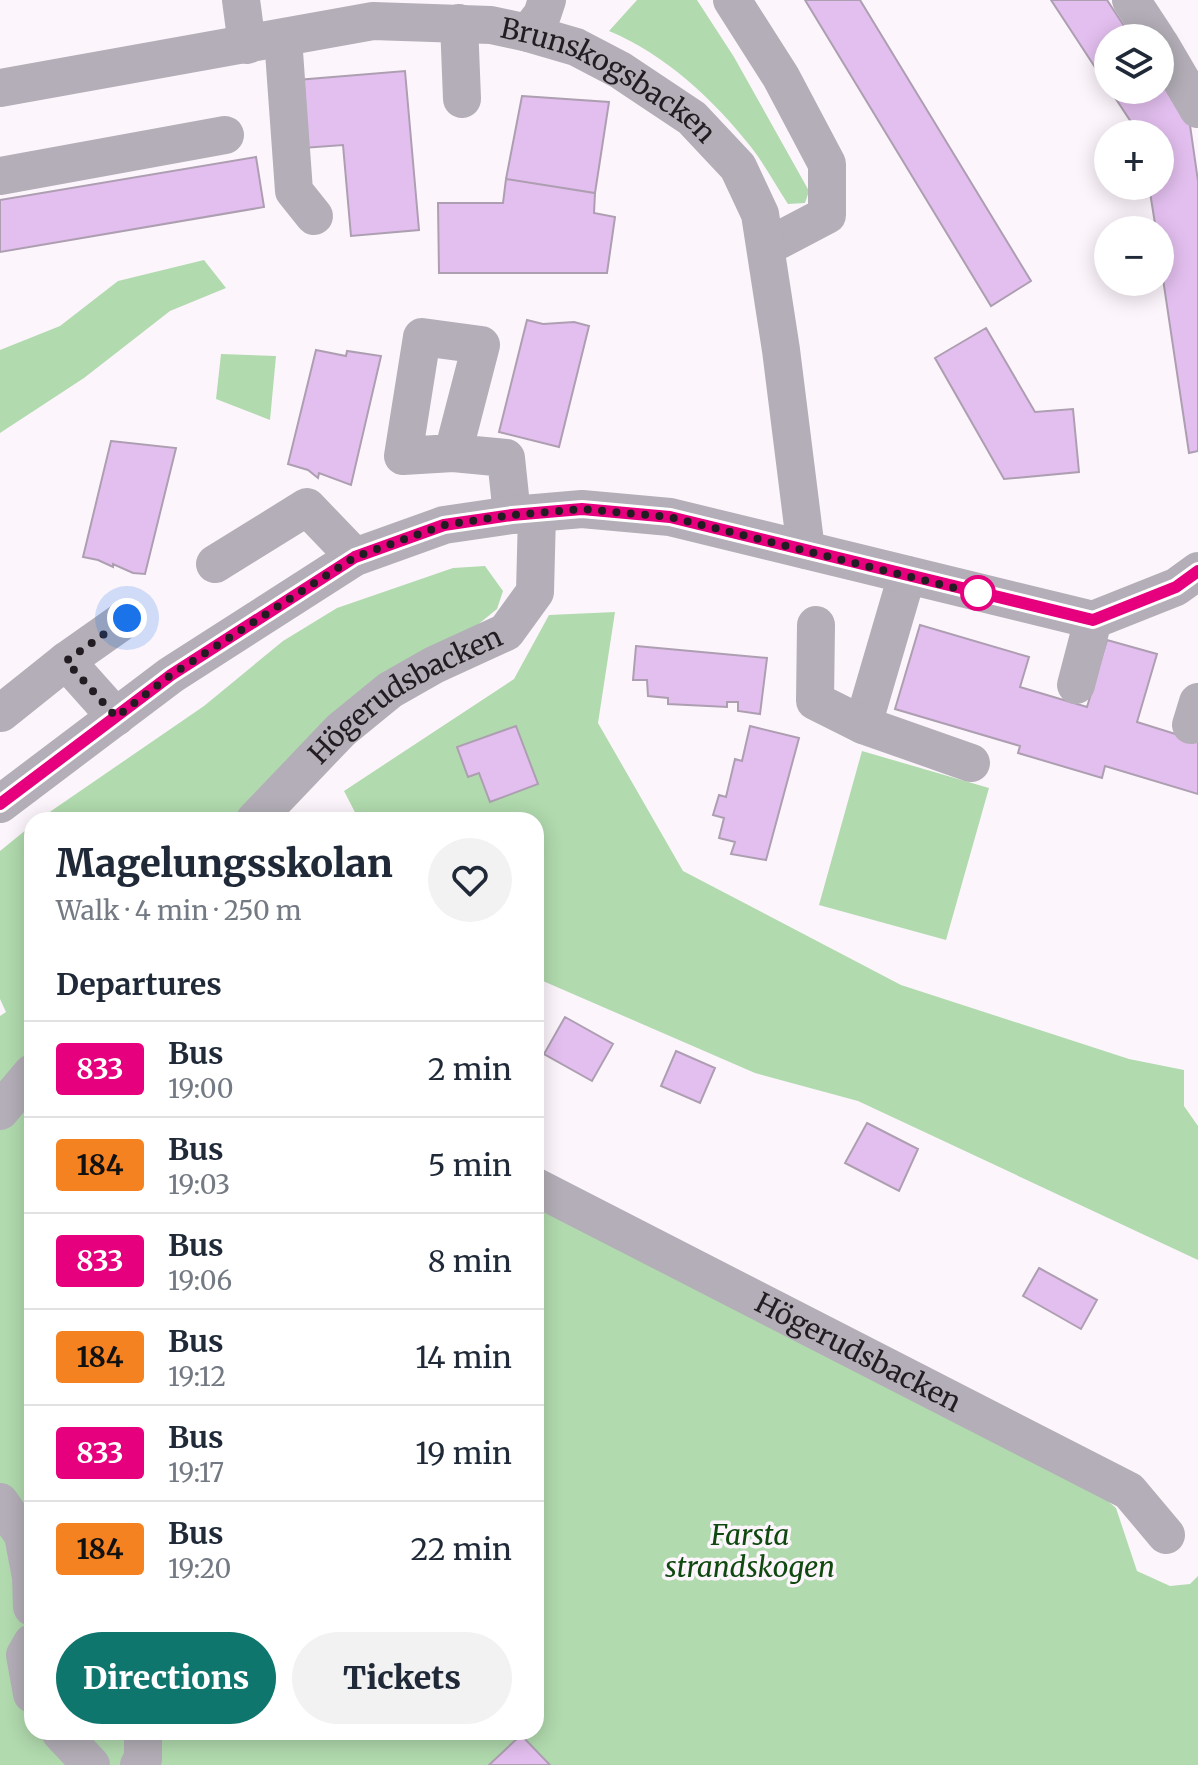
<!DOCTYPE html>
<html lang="en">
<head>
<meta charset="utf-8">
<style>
	body { margin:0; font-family:Merriweather,serif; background:#f2f2f3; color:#1f2937; height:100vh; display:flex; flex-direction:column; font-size:30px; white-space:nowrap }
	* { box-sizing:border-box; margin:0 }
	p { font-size:26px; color:#747a83 }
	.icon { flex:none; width:44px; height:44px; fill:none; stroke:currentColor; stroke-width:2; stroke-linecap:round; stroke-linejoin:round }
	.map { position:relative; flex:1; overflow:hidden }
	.sheet { position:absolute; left:24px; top:812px; width:520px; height:928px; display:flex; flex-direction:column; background:#fff; border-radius:24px; box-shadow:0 4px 20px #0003 }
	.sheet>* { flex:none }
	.badge { padding:0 16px; border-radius:6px; font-size:28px; line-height:52px }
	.tools { position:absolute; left:1094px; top:24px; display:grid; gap:16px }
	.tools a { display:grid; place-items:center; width:80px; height:80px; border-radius:50%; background:#fff; box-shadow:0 4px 20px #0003; font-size:40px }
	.you { position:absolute; width:40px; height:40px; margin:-20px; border:6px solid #fff; border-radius:50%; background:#1a73e8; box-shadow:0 0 0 12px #1a73e833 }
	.map>.badge { position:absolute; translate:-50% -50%; box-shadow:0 0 0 4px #fff }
	h2 { padding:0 32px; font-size:30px; line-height:72px }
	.round { display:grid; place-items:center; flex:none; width:84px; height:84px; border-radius:42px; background:#f2f2f3 }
	.head { display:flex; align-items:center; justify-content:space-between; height:136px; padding:0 32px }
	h1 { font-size:38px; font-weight:800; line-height:60px }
	.action { display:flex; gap:16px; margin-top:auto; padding:16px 32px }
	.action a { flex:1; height:92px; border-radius:48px; background:#0f766e; color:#fff; font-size:32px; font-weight:800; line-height:92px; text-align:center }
	.action a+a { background:#f2f2f3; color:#1f2937 }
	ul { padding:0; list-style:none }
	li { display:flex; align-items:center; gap:24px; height:96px; padding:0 32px; border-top:2px solid #e0e1e3 }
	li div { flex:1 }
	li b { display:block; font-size:30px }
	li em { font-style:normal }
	li .badge { min-width:88px; font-weight:700; text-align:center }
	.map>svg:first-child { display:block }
</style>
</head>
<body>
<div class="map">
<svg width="1198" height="1765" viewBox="0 0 1198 1765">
	<rect width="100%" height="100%" fill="#fdf5fc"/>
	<path fill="#b1daae" d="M637,0H697L734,57L809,191L805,203L788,204C776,186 765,165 751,147C714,100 665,54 609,31Z
		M204,260L226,288L170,311L84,378L0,433V350L60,326L118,281Z
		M221,354L276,356L270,420L216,399Z
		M485,566L503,591L497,609L238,820H38L204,706L283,641L337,608L453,568Z
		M615,612L598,723L683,871L901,985L1129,1059L1184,1070V1106L1198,1126V1260L858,1101L755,1073L536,978V820H359L344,791L514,679L549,615Z
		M862,751L989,788L946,940L819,905Z
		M32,825V1732H536V1206L1078,1475L1116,1508L1137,1571L1170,1586L1190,1584L1198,1576V1765H0V1016L6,1012L0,999V851Z"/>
	<path fill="#e3bfef" stroke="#ad9fb1" stroke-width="2" d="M805,0H860L1031,281L991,306Z
		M1051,0H1107L1132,38H1108V87Z
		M405,71L419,230L351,236L343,145L303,148L297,80Z
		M1160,81L1190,125L1198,181V451L1189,453L1160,259V230H1156L1149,186H1160V134H1139L1110,90H1160Z
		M522,96L609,102L595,193L506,179Z
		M256,157L264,207L0,252V200Z
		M506,179L595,193L594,213L615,217L607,273H439L438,203H503Z
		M527,320L543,324L574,322L589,326L559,447L499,432Z
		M986,328L1035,412L1073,409L1079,472L1004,479L935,358Z
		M316,350L346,356L347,351L381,356L351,485L319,473L318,478L308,470L288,464Z
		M111,441L176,448L145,574L133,573L113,564V567L98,560L83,557Z
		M920,625L1029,657L1020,687L1087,707L1107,640L1157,654L1137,722L1198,741V794L1105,766L1102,778L1018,753L1020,746L895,709Z
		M636,646L767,658L760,714L738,711V702H727V707L668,704V698L648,696L647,680H633Z
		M516,726L538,784L490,802L479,773L468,777L457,747Z
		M750,726L799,738L766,860L731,854L735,842L719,838L724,818L713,815L719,795L726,797L735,759L742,761Z
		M565,1017L613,1044L592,1081L544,1054Z
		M676,1051L715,1068L700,1103L661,1086Z
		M867,1123L918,1149L899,1191L845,1163Z
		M1039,1268L1097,1300L1081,1329L1023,1296Z
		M521,1735L550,1765H489Z"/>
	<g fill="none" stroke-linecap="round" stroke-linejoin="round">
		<g stroke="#b3aeb7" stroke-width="38">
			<path d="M241,0L247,45"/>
			<path d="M732,0L781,77L827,164V215L766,247"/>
			<path d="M1131,0L1156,38"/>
			<path d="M459,23L462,99"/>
			<path d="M528,33L542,15L547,0"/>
			<path d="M283,38L294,191L314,216"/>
			<path d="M1160,44L1198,109"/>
			<path id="s1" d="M0,88L373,21L491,25L528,33L576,47L620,70L692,118L738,167L760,214L781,350L806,550"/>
			<path d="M0,176L225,135"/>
			<path d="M453,453L481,345L422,337L403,456L453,453L506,458L512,515"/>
			<path d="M215,564L307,507L355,557"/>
			<path d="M907,575L863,725L971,763"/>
			<path d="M816,625L815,701L863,725"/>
			<path d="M66,661L127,618"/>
			<path d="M1076,685L1093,620"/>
			<path d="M1,713L66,661L116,717"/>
			<path d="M1191,725L1198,702"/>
			<path d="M0,804L171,675L355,557L444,525L512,515L582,509L670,517L1093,620L1176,587L1198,571"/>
			<path id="s2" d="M255,820L341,730L390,690L434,665L506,632L535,592L537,514"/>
			<path d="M0,1111L32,1073"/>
			<path id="s3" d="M536,1187L1129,1491L1166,1535"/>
			<path d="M0,1502L23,1535L31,1577L32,1607"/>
			<path d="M32,1643L25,1655L32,1694"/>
			<path d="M60,1732L91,1765"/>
			<path d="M139,1765L143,1759V1732"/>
		</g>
	</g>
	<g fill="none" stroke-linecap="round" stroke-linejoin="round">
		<g stroke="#fff" stroke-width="18">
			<path id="line" d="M0,804L171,675L355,557L444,525L512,515L582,509L670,517L1093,620L1176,587L1198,571"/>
		</g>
		<use href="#line" stroke="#e6007e" stroke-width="12"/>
		<path stroke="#231c22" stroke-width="8" stroke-dasharray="0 14.4" d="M127,618L66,661L116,717L171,675L355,557L444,525L512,515L582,509L670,517L983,595L978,593"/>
	</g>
	<circle fill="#fff" stroke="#e6007e" stroke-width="4" cx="978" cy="593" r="16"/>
	<g text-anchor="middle" stroke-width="7" stroke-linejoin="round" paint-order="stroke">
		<g font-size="28" fill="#231c22" stroke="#fdf5fc">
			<text dy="10" stroke="none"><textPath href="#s1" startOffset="628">Brunskogsbacken</textPath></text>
			<text dy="10" stroke="none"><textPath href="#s2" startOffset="198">Högerudsbacken</textPath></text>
			<text dy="10" stroke="none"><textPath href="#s3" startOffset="362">Högerudsbacken</textPath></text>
		</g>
		<g font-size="28" font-style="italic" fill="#0f490f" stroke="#fdf5fc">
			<text x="750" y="1545">Farsta<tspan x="750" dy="32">strandskogen</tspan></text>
		</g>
	</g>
</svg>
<div class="tools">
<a><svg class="icon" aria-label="layers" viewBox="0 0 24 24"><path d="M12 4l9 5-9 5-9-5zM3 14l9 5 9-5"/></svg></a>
<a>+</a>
<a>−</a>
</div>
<div class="you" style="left:127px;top:618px"></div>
<section class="sheet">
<div class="head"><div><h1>Magelungsskolan</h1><p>Walk · 4 min · 250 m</p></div><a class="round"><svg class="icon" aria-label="heart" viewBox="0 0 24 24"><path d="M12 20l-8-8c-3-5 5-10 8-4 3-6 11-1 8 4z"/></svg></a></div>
<h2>Departures</h2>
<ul>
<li><span class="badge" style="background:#e6007e;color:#fff">833</span><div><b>Bus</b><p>19:00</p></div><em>2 min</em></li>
<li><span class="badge" style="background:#f58220;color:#111">184</span><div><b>Bus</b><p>19:03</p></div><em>5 min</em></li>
<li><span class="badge" style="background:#e6007e;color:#fff">833</span><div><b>Bus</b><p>19:06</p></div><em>8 min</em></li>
<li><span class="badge" style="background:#f58220;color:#111">184</span><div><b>Bus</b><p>19:12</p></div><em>14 min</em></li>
<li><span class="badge" style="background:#e6007e;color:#fff">833</span><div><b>Bus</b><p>19:17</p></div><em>19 min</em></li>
<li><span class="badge" style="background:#f58220;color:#111">184</span><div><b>Bus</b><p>19:20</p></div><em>22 min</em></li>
</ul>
<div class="action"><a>Directions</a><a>Tickets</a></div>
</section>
</div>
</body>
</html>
